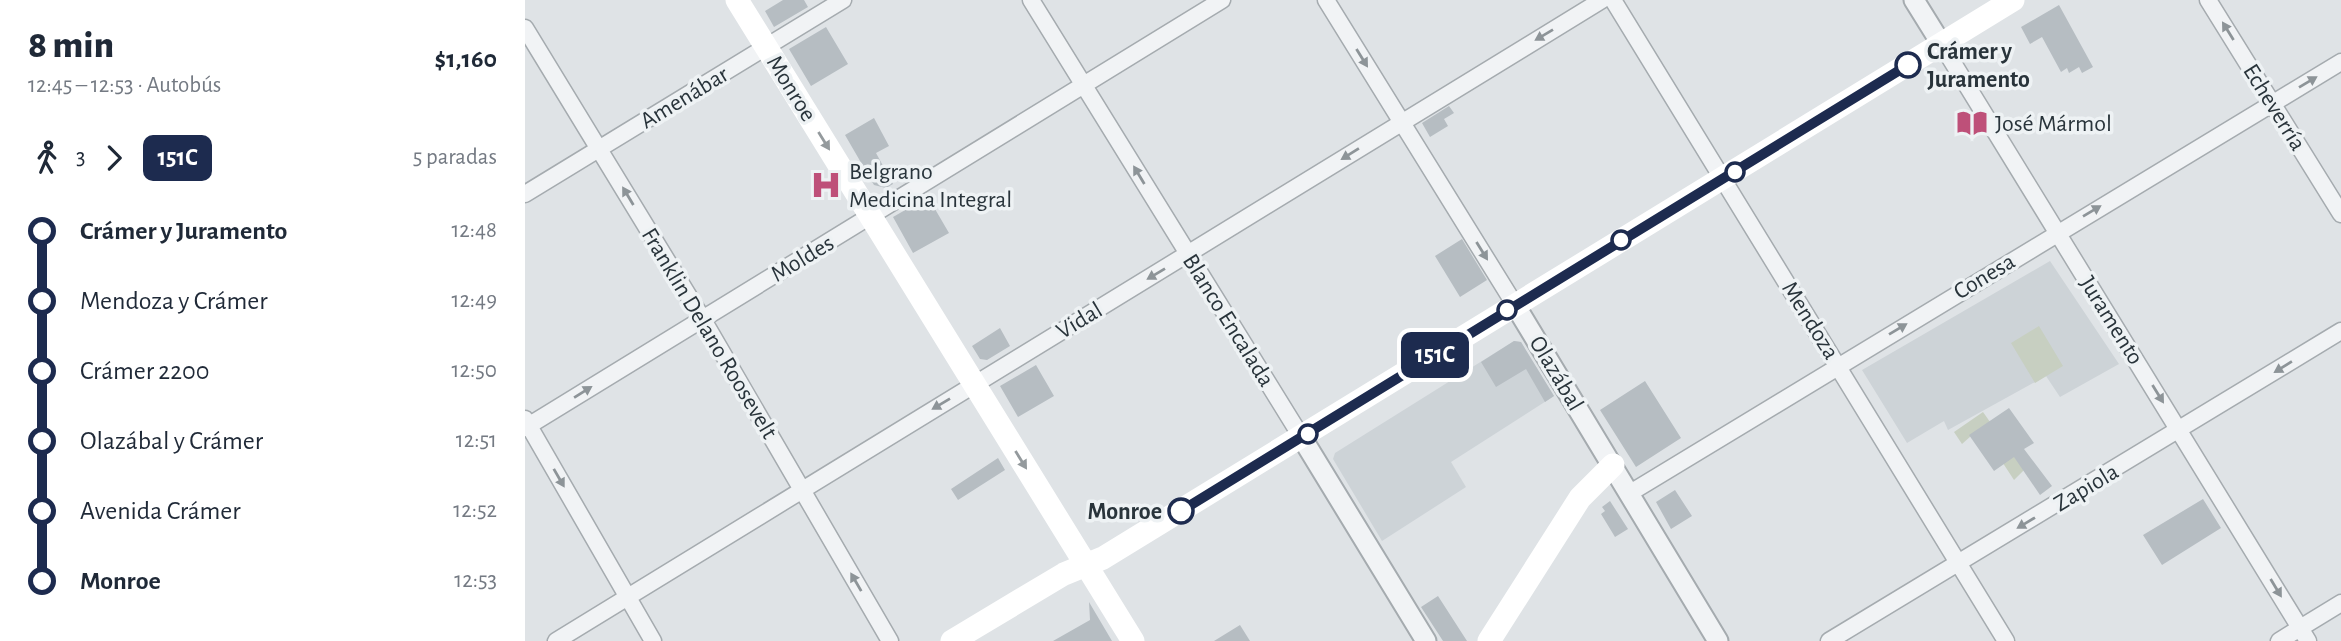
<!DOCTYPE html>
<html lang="es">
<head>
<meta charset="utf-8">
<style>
	body { margin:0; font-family:"Alegreya Sans",sans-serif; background:#f2f2f3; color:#1f2937; height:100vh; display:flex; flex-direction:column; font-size:26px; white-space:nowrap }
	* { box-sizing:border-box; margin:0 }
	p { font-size:23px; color:#747a83 }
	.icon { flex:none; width:38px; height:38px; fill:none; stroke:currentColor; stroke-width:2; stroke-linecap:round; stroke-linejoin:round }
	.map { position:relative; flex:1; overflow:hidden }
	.side { display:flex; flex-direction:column; background:#fff; width:525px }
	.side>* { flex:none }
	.badge { padding:0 14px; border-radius:10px; font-size:24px; line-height:46px }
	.map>.badge { position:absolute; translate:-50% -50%; box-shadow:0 0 0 4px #fff }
	.legs { display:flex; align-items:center; gap:10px; height:77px; padding:0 28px; font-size:23px }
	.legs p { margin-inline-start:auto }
	.head { display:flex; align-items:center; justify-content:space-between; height:119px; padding:0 28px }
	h1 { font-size:38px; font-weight:800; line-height:52px }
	ul { padding:0 28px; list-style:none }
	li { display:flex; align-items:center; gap:24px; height:70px; font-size:26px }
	li i { display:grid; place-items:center; width:10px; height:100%; margin:0 9px; background:currentColor }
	li i::after { content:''; width:18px; height:18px; margin:-9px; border:5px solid; border-radius:50%; background:#fff }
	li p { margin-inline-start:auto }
	li:first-child i { background:linear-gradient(#0000 50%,currentColor 0) }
	li:last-child i { background:linear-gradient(currentColor 50%,#0000 0) }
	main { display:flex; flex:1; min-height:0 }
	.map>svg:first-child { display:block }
</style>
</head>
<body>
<main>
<section class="side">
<div class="head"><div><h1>8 min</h1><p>12:45 – 12:53 · Autobús</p></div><b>$1,160</b></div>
<div class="legs"><svg class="icon" aria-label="walk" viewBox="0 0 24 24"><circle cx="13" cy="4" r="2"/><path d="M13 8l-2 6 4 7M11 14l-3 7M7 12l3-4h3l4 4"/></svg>3<svg class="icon" aria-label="forward" viewBox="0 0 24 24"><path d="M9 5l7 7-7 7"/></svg><b class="badge" style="background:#1d2b4f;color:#fff">151C</b><p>5 paradas</p></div>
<ul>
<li><i style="color:#1d2b4f"></i><b>Crámer y Juramento</b><p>12:48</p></li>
<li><i style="color:#1d2b4f"></i><span>Mendoza y Crámer</span><p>12:49</p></li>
<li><i style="color:#1d2b4f"></i><span>Crámer 2200</span><p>12:50</p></li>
<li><i style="color:#1d2b4f"></i><span>Olazábal y Crámer</span><p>12:51</p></li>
<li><i style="color:#1d2b4f"></i><span>Avenida Crámer</span><p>12:52</p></li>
<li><i style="color:#1d2b4f"></i><b>Monroe</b><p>12:53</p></li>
</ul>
</section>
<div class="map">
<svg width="1816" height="641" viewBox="0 0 1816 641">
	<rect width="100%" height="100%" fill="#dfe3e6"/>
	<path fill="#cdd3d7" d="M1525,261L1594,364L1535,397L1521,376L1423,430L1419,421L1382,443L1337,370Z
		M989,341L996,342L1029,396L926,462L941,487L857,541L808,459L810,453Z"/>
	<path fill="#c7cfc1" d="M1514,326L1538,366L1510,383L1486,343Z
		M1458,412L1499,470L1489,480L1455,428L1437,444L1429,432Z"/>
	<path fill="#b6bdc2" d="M258,0H279L283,7L249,27L240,11Z
		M1534,5L1568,67L1557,73L1554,67L1544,73L1542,68L1536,72L1517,37L1505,44L1496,27Z
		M301,27L323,64L286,86L264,49Z
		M924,106L929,113L919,119L923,126L905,137L897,123Z
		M349,118L364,146L351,153L368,184L361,188L349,185L320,135Z
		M403,197L424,233L388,253L368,217Z
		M937,239L962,280L935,297L910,256Z
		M475,328L485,346L462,360L455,359L447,346Z
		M989,341L996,342L1029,396L1020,402L1001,369L971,387L956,362Z
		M511,365L529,396L493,417L475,386Z
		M1120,381L1156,438L1111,467L1075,410Z
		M1484,408L1509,443L1499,449L1527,486L1515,495L1489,457L1469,471L1444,435Z
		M473,458L480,470L433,500L426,489Z
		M1150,490L1167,516L1146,529L1131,502Z
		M1678,499L1696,528L1637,565L1618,535Z
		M1085,501L1103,529L1090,537L1076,514L1080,511L1077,507Z
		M913,596L942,641H918L896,607Z
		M564,602L587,641H528L565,620Z
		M715,625L725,641H689Z"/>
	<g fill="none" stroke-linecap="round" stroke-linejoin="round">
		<g stroke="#a5abaf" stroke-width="19">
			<path id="minor" d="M506,0L777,438
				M801,0L990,305
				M1088,0L1481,641
				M1683,0L1816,214
				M0,28L177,318L365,641
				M1417,45L1783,641
				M0,194L318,0
				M0,419L128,641
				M0,428L697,0
				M1105,493L1816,62
				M31,641L1077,0
				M1304,641L1816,331
				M1754,641L1816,603"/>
		</g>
		<g stroke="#a5abaf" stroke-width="23">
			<path id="tertiary" d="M1389,0L1417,45
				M990,305L1193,641
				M777,438L901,641"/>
		</g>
		<use href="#minor" stroke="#f1f3f5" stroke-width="16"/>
		<use href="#tertiary" stroke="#f1f3f5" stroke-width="19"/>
		<path stroke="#fff" stroke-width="23" d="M212,0L608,641
			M427,641L539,574L578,558L1488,0
			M964,641L1055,498L1088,465"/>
	</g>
	<defs><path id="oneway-solid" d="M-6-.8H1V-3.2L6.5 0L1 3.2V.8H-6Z" transform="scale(1.75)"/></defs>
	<g fill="#8d9498">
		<use href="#oneway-solid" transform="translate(1703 31) rotate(-122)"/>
		<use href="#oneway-solid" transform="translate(1019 35) rotate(149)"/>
		<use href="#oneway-solid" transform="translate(837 58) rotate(58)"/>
		<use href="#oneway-solid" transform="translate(1783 82) rotate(-31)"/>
		<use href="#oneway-solid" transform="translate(825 154) rotate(148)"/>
		<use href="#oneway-solid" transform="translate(614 175) rotate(-121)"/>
		<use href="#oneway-solid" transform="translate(103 196) rotate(-121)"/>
		<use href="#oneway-solid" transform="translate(1567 211) rotate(-31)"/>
		<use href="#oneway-solid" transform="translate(957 251) rotate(58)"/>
		<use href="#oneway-solid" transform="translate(631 274) rotate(149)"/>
		<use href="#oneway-solid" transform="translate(1373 329) rotate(-31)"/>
		<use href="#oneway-solid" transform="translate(1758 367) rotate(148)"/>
		<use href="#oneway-solid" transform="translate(58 392) rotate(-32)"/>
		<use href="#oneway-solid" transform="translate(1633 394) rotate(58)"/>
		<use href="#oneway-solid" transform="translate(416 404) rotate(149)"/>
		<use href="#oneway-solid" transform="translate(34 478) rotate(60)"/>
		<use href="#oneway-solid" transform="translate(1501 523) rotate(149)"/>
		<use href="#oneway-solid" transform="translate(331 582) rotate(-120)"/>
		<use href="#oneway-solid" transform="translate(1751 588) rotate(59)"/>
	</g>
	<g fill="#949a9d">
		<use href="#oneway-solid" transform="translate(299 141) rotate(58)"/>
		<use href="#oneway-solid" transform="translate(496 460) rotate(58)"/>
	</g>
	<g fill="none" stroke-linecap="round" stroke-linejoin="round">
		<g stroke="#fff" stroke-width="16">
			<path id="line-1" d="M656,511L1383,65"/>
		</g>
		<use href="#line-1" stroke="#1d2b4f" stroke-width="10"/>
	</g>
	<defs>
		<g id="library-bare" transform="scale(2.415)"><path d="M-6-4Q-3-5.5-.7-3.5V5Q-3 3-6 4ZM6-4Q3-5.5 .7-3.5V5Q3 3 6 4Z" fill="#be5079" stroke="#eef2f4" stroke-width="2.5" paint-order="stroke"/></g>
		<g id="hospital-bare" transform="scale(2.415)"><path d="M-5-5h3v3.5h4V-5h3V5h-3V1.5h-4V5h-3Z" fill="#be5079" stroke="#eef2f4" stroke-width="2.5" paint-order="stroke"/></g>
	</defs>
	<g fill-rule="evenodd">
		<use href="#library-bare" x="1447" y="123"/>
		<use href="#hospital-bare" x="301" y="185"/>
	</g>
	<g fill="#fff" stroke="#1d2b4f" stroke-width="3.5">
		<circle cx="1383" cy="65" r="12"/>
		<circle cx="1210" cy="172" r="9"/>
		<circle cx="1096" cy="240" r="9"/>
		<circle cx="982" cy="310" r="9"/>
		<circle cx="783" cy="434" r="9"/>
		<circle cx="656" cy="511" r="12"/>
	</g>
	<g text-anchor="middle" stroke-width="7" stroke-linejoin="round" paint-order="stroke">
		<g font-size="24" font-weight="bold" fill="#29343b" stroke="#eef2f4" text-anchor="start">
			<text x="1402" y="59">Crámer y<tspan x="1402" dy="28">Juramento</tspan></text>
			<text x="637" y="519" text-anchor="end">Monroe</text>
		</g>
		<g font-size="24" fill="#29343b" stroke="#eef2f4">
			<text transform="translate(267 88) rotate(58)" y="8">Monroe</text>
			<text transform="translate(159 97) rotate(-31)" y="8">Amenábar</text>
			<text transform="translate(1750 107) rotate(58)" y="8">Echeverría</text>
			<text transform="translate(277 258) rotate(-31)" y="8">Moldes</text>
			<text transform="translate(1459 276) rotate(-31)" y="8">Conesa</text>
			<text transform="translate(554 320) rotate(-31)" y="8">Vidal</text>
			<text transform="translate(704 320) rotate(58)" y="8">Blanco Encalada</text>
			<text transform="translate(1286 320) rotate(58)" y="8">Mendoza</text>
			<text transform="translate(1587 320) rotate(58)" y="8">Juramento</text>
			<text transform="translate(185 333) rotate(59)" y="8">Franklin Delano Roosevelt</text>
			<text transform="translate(1032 373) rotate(59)" y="8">Olazábal</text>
			<text transform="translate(1561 487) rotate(-31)" y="8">Zapiola</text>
		</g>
		<g font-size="24" fill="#29343b" stroke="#eef2f4" text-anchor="start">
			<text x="1470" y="131">José Mármol</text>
			<text x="324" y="179">Belgrano<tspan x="324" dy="28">Medicina Integral</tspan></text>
		</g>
	</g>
</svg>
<b class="badge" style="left:910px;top:355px;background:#1d2b4f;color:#fff">151C</b>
</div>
</main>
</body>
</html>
